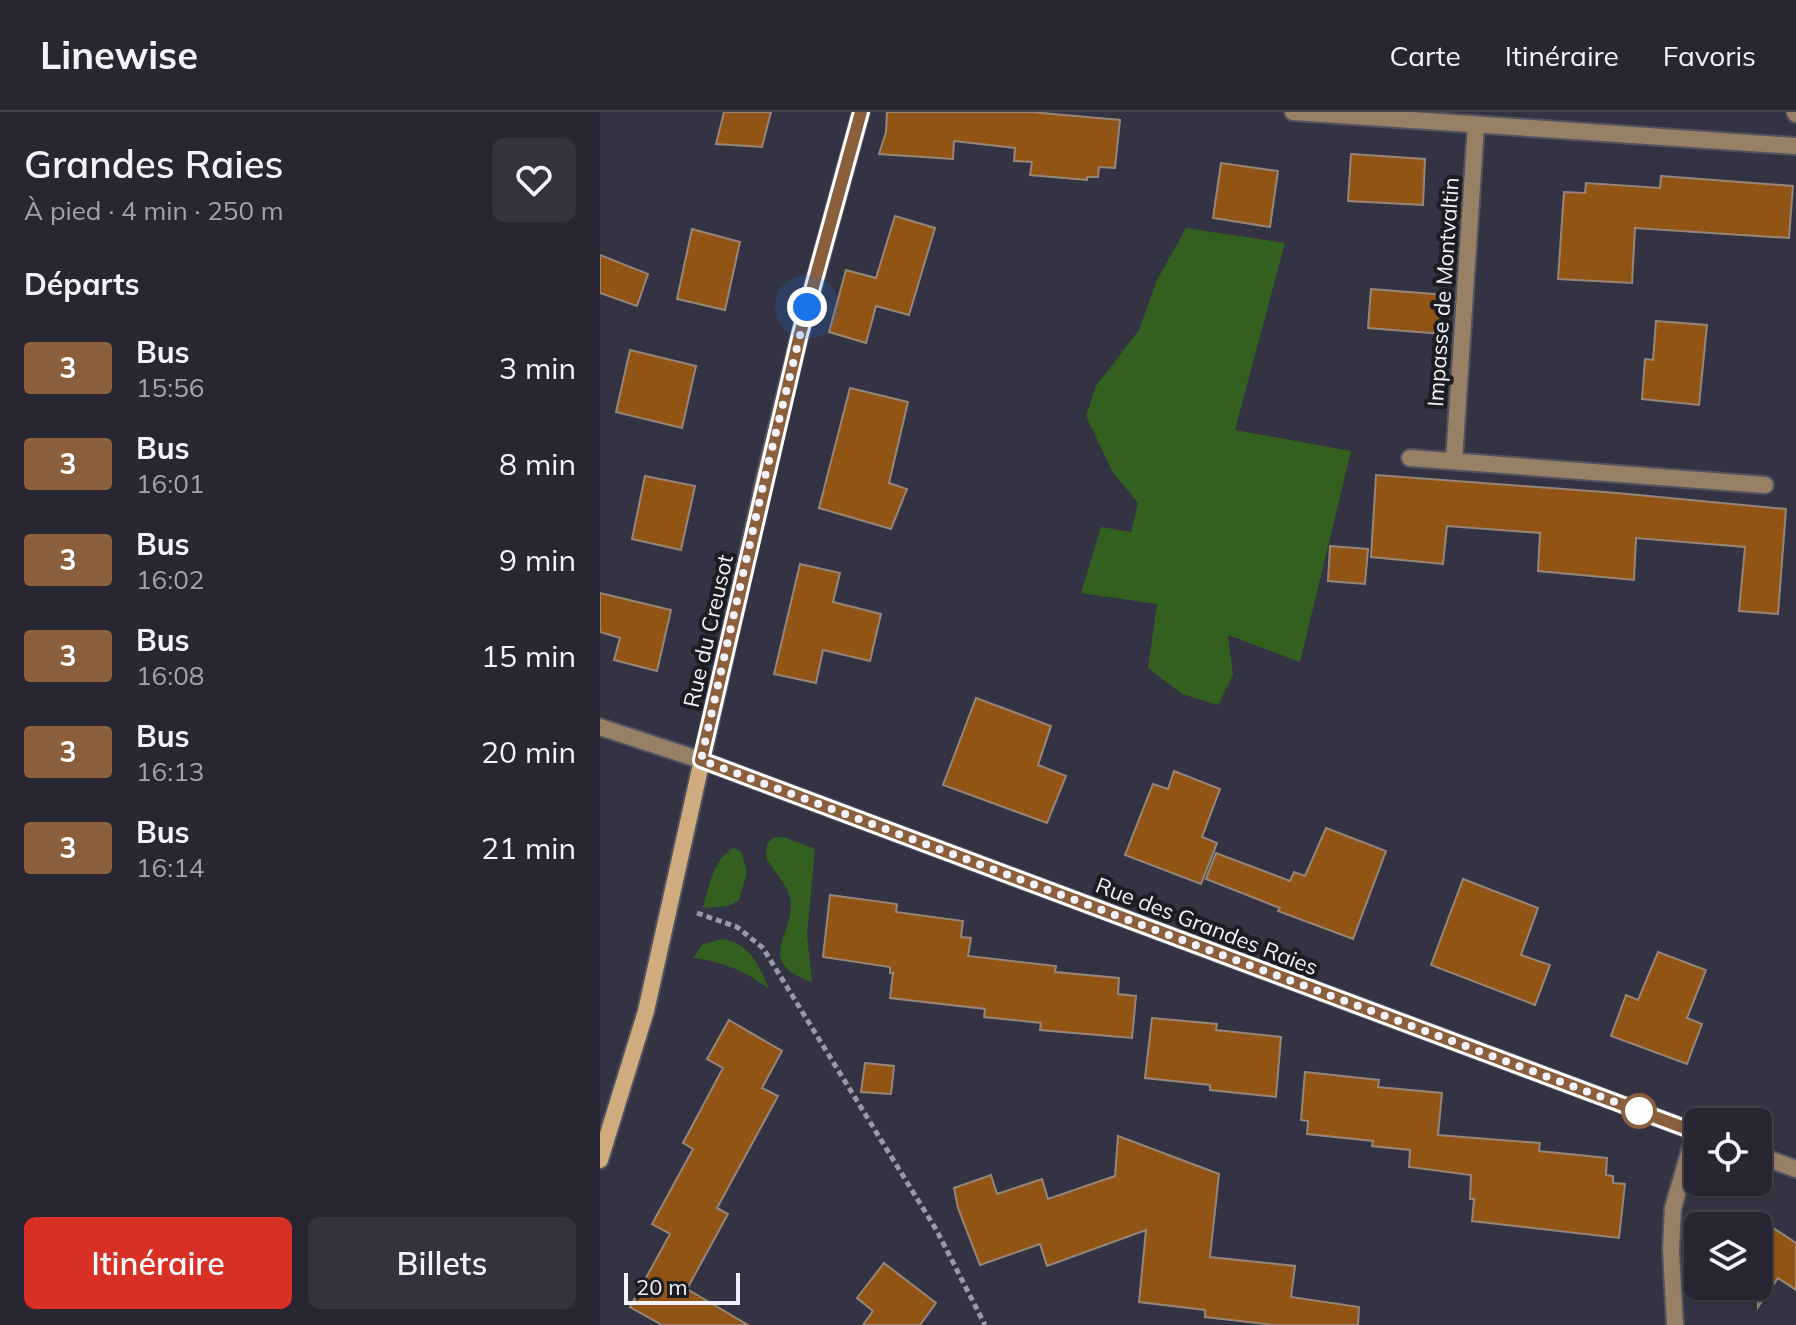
<!DOCTYPE html>
<html lang="fr">
<head>
<meta charset="utf-8">
<style>
	body { margin:0; font-family:Mulish,sans-serif; background:#33323e; color:#f1f3f6; height:100vh; display:flex; flex-direction:column; font-size:30px; white-space:nowrap }
	* { box-sizing:border-box; margin:0 }
	p { font-size:26px; color:#a4a5ac }
	.icon { flex:none; width:44px; height:44px; fill:none; stroke:currentColor; stroke-width:2; stroke-linecap:round; stroke-linejoin:round }
	.map { position:relative; flex:1; overflow:hidden }
	.sheet { display:flex; flex-direction:column; background:#272632; width:600px }
	.sheet>* { flex:none }
	.badge { padding:0 16px; border-radius:6px; font-size:28px; line-height:52px }
	.tools { position:absolute; left:1084px; top:996px; display:grid; gap:16px }
	.tools a { display:grid; place-items:center; width:88px; height:88px; border-radius:12px; background:#272632; box-shadow:0 2px 6px #0004,0 0 0 2px #43434d; font-size:40px }
	.scale { position:absolute; left:24px; bottom:20px; width:116px; box-sizing:border-box; padding-left:8px; border:4px solid #f2f2fd; border-top:0; font-size:22px; line-height:28px; white-space:nowrap; color:#f2f2fd; -webkit-text-stroke:6px #1c1c23; paint-order:stroke }
	.you { position:absolute; width:40px; height:40px; margin:-20px; border:6px solid #fff; border-radius:50%; background:#1a73e8; box-shadow:0 0 0 12px #1a73e833 }
	.map>.badge { position:absolute; translate:-50% -50%; box-shadow:0 0 0 4px #fff }
	h2 { padding:0 24px; font-size:30px; line-height:72px }
	.round { display:grid; place-items:center; flex:none; width:84px; height:84px; border-radius:12px; background:#33323e }
	.headline { display:flex; align-items:center; justify-content:space-between; height:136px; padding:0 24px }
	h1 { font-size:38px; font-weight:600; line-height:60px }
	.primary-button { display:flex; gap:16px; margin-top:auto; padding:16px 24px }
	.primary-button a { flex:1; height:92px; border-radius:12px; background:#d93025; color:#fff; font-size:32px; font-weight:600; line-height:92px; text-align:center }
	.primary-button a+a { background:#33323e; color:#f1f3f6 }
	ul { padding:0; list-style:none }
	li { display:flex; align-items:center; gap:24px; height:96px; padding:0 24px }
	li div { flex:1 }
	li b { display:block; font-size:30px }
	li em { font-style:normal }
	li .badge { min-width:88px; font-weight:700; text-align:center }
	header { display:flex; align-items:center; gap:48px; box-sizing:border-box; height:112px; padding:0 40px; background:#272632; border-bottom:2px solid #43434d }
	header strong { font-size:38px }
	nav { display:flex; gap:44px; margin-inline-start:auto; font-size:28px }
	main { display:flex; flex:1; min-height:0 }
	.map>svg:first-child { display:block }
</style>
</head>
<body>
<header>
<strong>Linewise</strong>
<nav><a>Carte</a><a>Itinéraire</a><a>Favoris</a></nav>
</header>
<main>
<section class="sheet">
<div class="headline"><div><h1>Grandes Raies</h1><p>À pied · 4 min · 250 m</p></div><a class="round"><svg class="icon" aria-label="heart" viewBox="0 0 24 24"><path d="M12 20l-8-8c-3-5 5-10 8-4 3-6 11-1 8 4z"/></svg></a></div>
<h2>Départs</h2>
<ul>
<li><span class="badge" style="background:#8b5e3c;color:#fff">3</span><div><b>Bus</b><p>15:56</p></div><em>3 min</em></li>
<li><span class="badge" style="background:#8b5e3c;color:#fff">3</span><div><b>Bus</b><p>16:01</p></div><em>8 min</em></li>
<li><span class="badge" style="background:#8b5e3c;color:#fff">3</span><div><b>Bus</b><p>16:02</p></div><em>9 min</em></li>
<li><span class="badge" style="background:#8b5e3c;color:#fff">3</span><div><b>Bus</b><p>16:08</p></div><em>15 min</em></li>
<li><span class="badge" style="background:#8b5e3c;color:#fff">3</span><div><b>Bus</b><p>16:13</p></div><em>20 min</em></li>
<li><span class="badge" style="background:#8b5e3c;color:#fff">3</span><div><b>Bus</b><p>16:14</p></div><em>21 min</em></li>
</ul>
<div class="primary-button"><a>Itinéraire</a><a>Billets</a></div>
</section>
<div class="map">
<svg width="1196" height="1213" viewBox="0 0 1196 1213">
	<rect width="100%" height="100%" fill="#343343"/>
	<path fill="#33601f" d="M586,116L685,131L635,318L751,339L700,550L628,523L633,563L618,593L582,582L548,556L557,492L481,481L501,415L531,420L538,391L512,359L486,304L496,274L539,218L557,168Z
		M184,725L215,737L207,823L212,870C151,849 198,821 190,785C186,771 173,758 166,746L167,732L173,726Z
		M134,736L141,740L147,760L139,788L129,794L103,796C108,778 114,744 134,736Z
		M123,827C151,833 159,853 169,877C145,858 123,850 93,846L103,832Z"/>
	<path fill="#915415" stroke="#978678" stroke-width="2" d="M124,0H171L162,35L116,32Z
		M287,0H431L520,8L515,56L499,55L498,65H487V68L430,63L432,50L414,49L415,36L354,29L353,47L279,42L286,20Z
		M751,42L825,47L823,93L748,89Z
		M621,51L678,59L670,115L613,106Z
		M1061,64L1193,74L1189,126L1035,116L1032,171L958,167L964,80L985,81L986,71L1060,76Z
		M295,104L335,116L309,203L276,194L266,231L229,220L246,158L276,166Z
		M92,117L140,130L125,198L77,187Z
		M0,143L48,162L37,194L0,181Z
		M771,177L846,183L843,222L768,216Z
		M1056,209L1107,213L1099,293L1042,287L1045,247L1053,248Z
		M30,238L96,254L82,316L16,300Z
		M250,276L308,290L289,371L307,377L291,417L219,396Z
		M776,363L1017,381L1186,397L1178,502L1139,499L1145,435L1036,426L1034,468L938,459L940,421L847,414L843,452L771,445Z
		M45,364L95,374L81,438L32,427Z
		M730,434L768,437L765,472L728,469Z
		M200,452L240,461L233,490L281,502L270,549L223,538L216,571L174,562Z
		M0,481L71,498L57,559L14,548L20,526L0,520Z
		M376,586L451,614L438,653L466,664L447,711L343,673Z
		M574,659L620,677L602,725L617,731L601,772L525,743L553,672L568,677Z
		M726,716L786,739L753,827L678,799L680,796L606,767L616,741L690,769L694,760L705,764Z
		M863,767L938,796L921,843L950,853L935,893L831,853Z
		M230,783L297,792L296,800L363,809L361,825L371,826L368,844L456,854L455,860L519,866L518,882L536,884L532,926L440,918L441,911L384,905L385,897L290,886L293,861H290V855L223,845Z
		M1058,840L1106,858L1087,906L1102,912L1087,952L1011,924L1026,883L1038,888Z
		M552,906L617,912L616,918L681,925L676,985L610,978V973L545,966Z
		M129,908L182,939L162,976L178,984L117,1096L128,1102L87,1177L148,1213H62L30,1195L70,1122L52,1112L93,1037L83,1031L123,956L107,947Z
		M265,951L294,954L291,982L261,980Z
		M705,960L779,968L778,975L842,981L838,1023L940,1031L939,1039L1007,1046L1006,1063L1013,1064V1071L1025,1072L1019,1126L872,1109L874,1087H870L871,1063L809,1055L810,1038L772,1034L773,1029L707,1022L708,1009L701,1008Z
		M518,1024L619,1062L610,1145L695,1154L691,1185L759,1195L758,1213H675L605,1205V1198L539,1190L546,1118L447,1154L440,1132L380,1153L358,1096L354,1076L391,1063L397,1082L442,1067L448,1087L515,1064Z
		M1158,1106L1196,1131V1178L1178,1166L1158,1195Z
		M284,1151L336,1191L320,1213H263L273,1199L257,1186Z"/>
	<g fill="none" stroke-linecap="round" stroke-linejoin="round">
		<g stroke="#525261" stroke-width="20">
			<path id="street" d="M693,0L1196,34
				M1195,0L1196,2
				M810,346L1165,373
				M854,349L876,13
				M0,615L101,648L1098,1021
				M1158,1043L1196,1057
				M1075,1213L1071,1137L1073,1096L1095,1020"/>
		</g>
		<g stroke="#525261" stroke-width="20">
			<path id="secondary" d="M0,1048L46,899L165,365L200,222L261,0"/>
		</g>
		<path stroke="#9a99a7" stroke-width="5" stroke-dasharray="6 4" stroke-linecap="butt" d="M97,801L137,815L163,836L337,1119L385,1213"/>
		<use href="#street" stroke="#988065" stroke-width="16"/>
		<use href="#secondary" stroke="#d0ab7e" stroke-width="16"/>
	</g>
	<g fill="none" stroke-linecap="round" stroke-linejoin="round">
		<g stroke="#fff" stroke-width="18">
			<path id="line" d="M261,0L200,222L101,648L1098,1021"/>
		</g>
		<use href="#line" stroke="#8b5e3c" stroke-width="12"/>
		<path stroke="#f2f2fd" stroke-width="8" stroke-dasharray="0 14.4" d="M207,195L165,365L101,648L1039,999"/>
	</g>
	<circle fill="#fff" stroke="#8b5e3c" stroke-width="4" cx="1039" cy="999" r="16"/>
	<g text-anchor="middle" stroke-width="8" stroke-linejoin="round" paint-order="stroke">
		<g font-size="22" fill="#f2f2fd" stroke="#1c1c23">
			<text transform="translate(843 180) rotate(-86)" y="8">Impasse de Montvaltin</text>
			<text transform="translate(108 519) rotate(-77)" y="8">Rue du Creusot</text>
			<text transform="translate(607 814) rotate(21)" y="8">Rue des Grandes Raies</text>
		</g>
	</g>
</svg>
<div class="tools">
<a><svg class="icon" aria-label="locate" viewBox="0 0 24 24"><circle cx="12" cy="12" r="6"/><path d="M12 2v4M12 18v4M2 12h4M18 12h4"/></svg></a>
<a><svg class="icon" aria-label="layers" viewBox="0 0 24 24"><path d="M12 4l9 5-9 5-9-5zM3 14l9 5 9-5"/></svg></a>
</div>
<div class="scale">20 m</div>
<div class="you" style="left:207px;top:195px"></div>
</div>
</main>
</body>
</html>
